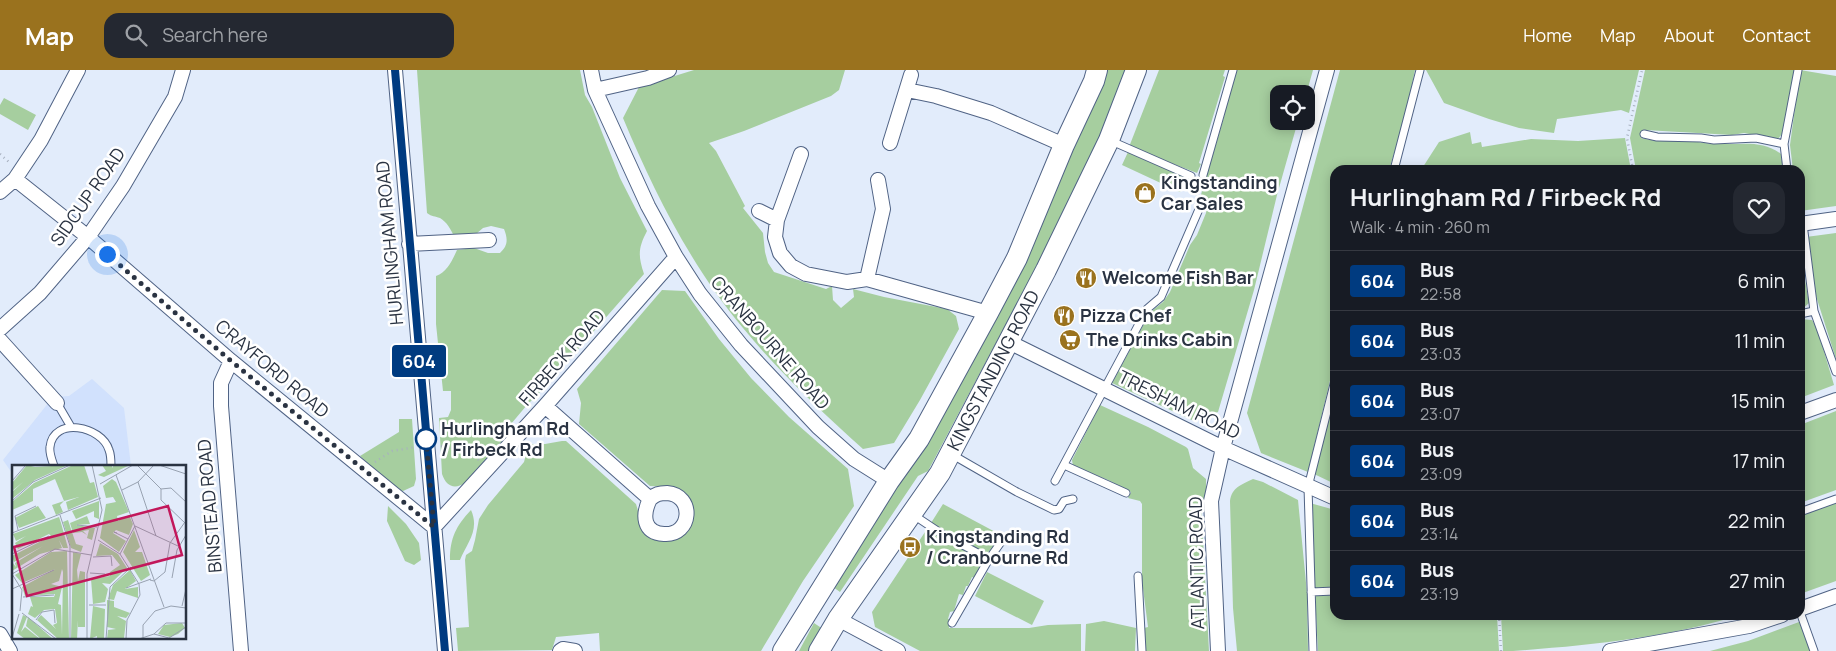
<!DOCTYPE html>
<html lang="en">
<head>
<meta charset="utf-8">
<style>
	body { margin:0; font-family:Manrope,sans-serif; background:#242831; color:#f1f3f6; height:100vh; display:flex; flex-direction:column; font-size:19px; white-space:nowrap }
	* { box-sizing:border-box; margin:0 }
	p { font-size:16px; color:#9ea1a6 }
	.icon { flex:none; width:28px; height:28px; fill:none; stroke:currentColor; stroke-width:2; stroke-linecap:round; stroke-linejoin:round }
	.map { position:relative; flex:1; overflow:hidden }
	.sheet { position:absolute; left:1330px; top:95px; width:475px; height:455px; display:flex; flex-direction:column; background:#171b24; border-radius:15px; box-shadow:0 2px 12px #0003 }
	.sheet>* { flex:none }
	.badge { padding:0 10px; border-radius:4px; font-size:18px; line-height:32px }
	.controls { position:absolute; left:1270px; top:15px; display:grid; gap:10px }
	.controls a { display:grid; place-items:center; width:45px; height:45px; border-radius:10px; background:#171b24; box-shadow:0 2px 12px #0003; font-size:25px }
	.you { position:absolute; width:25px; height:25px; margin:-12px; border:4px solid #fff; border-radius:50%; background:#1a73e8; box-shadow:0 0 0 8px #1a73e833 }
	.map>.badge { position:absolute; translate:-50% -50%; box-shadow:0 0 0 2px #fff }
	.round { display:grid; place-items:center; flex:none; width:52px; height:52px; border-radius:15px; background:#242831 }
	.head { display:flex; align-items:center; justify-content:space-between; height:85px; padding:0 20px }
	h1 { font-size:24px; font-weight:700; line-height:38px }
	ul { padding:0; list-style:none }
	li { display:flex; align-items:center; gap:15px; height:60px; padding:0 20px; border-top:1px solid #363941 }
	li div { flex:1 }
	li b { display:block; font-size:19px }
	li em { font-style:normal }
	li .badge { min-width:55px; font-weight:700; text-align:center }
	header { display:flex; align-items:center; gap:30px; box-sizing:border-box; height:70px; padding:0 25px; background:#9a721e; color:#fff }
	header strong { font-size:24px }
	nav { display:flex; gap:28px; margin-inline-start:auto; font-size:18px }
	.search { width:350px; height:45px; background:#242831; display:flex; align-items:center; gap:12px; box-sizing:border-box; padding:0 18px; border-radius:15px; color:#9ea1a6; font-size:19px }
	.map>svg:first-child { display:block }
</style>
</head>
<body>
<header>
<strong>Map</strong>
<div class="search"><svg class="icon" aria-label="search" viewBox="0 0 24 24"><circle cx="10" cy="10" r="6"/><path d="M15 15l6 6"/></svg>Search here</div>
<nav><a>Home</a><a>Map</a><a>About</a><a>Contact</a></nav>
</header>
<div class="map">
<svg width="1836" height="581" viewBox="0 0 1836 581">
	<rect width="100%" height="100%" fill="#e2ecfb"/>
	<path fill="#d1e1fd" d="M92,309L124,338L131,396H14V406L3,390L53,327L69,326Z"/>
	<path fill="#a6ce9f" d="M417,0H580L585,25L592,37L620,108L647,161C638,178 638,186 644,204L544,318L527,335L499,368L502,371L465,413C454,420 446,416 442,404L439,348L448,347L451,340V321H443L436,254V206C447,202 452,191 457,180L474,178L488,183H500C508,176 508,169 504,159L491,156L483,158L476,164L454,166C451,160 447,152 440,148C435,146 432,147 427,143Z
		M694,0H845L839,20L831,26L744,61L709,73L716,81L745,136L743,138L763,163L765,182L768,193L774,202L826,219L832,216L833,230L841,238L854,227L853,219L884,227L947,239L956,246L959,259L920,330L894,373L863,379C821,341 779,302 743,258C691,196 654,122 623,48L639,17Z
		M1104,0H1125L1110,43L1065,143L928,401L918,406L840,522L833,517L1037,160L1078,69Z
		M1159,0H1225L1223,6L1225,7L1199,93L1201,94L1197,103L1129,77Z
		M1233,0H1313L1306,25L1279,24V51H1298L1277,125L1254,220L1218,342L1194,351L1112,313L1146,250L1153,240L1163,232L1170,222L1190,175L1197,165L1206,143L1208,132L1200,128L1224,47Z
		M1340,0H1415L1406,44L1389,100H1335V290L1308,402L1261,383L1247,343Z
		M1426,0H1639L1629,43L1621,40L1557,49L1554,63L1519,58L1489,49L1444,33Z
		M1645,0H1795L1782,64L1778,69L1744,63L1732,65L1645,60L1641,68C1660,73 1673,70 1691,71C1700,72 1709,74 1718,74C1740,75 1762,69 1781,84L1783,100H1636L1630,68Z
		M1800,0L1836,6V136L1800,141V100H1793L1790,75Z
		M4,28L36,45L28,60L0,44V35Z
		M1470,62L1472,74L1481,72L1482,77L1531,69L1578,71L1625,68L1631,100H1421L1439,72Z
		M1128,82L1181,105L1186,110L1180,122L1122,95Z
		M1836,163V289L1816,226L1806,167Z
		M1800,182L1809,233L1800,241Z
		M662,220L685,221L719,269L751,308L789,347L848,399L854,436L803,511L761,581H600L599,563L556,567L552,580L458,581L456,558L469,557L465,490L466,485L472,481L475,470L479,449L488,435L524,392L529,374H545L562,371H566L636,434L642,454L647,462L689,456L671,417L650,416L579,354L581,333L577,319Z
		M1800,249L1812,250L1817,258L1834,315L1800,328Z
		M1335,323V414L1314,404Z
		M1100,335L1148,357L1186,377L1188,379L1193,398L1206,409V431L1201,433L1209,581H1145L1144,558L1148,557L1142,511V434L1140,431L1128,428L1131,422L1108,410L1073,396L1072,390Z
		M1836,341V420L1800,433V355Z
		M399,349H412L416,409L414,416L403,421L396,419L360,386L399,362Z
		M1253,409L1263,412L1298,430L1307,523L1308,581H1237L1233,538L1230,431C1232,417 1241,415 1253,409Z
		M1836,432V511L1800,524V445Z
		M1310,433L1335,440V515L1329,520L1315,519Z
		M943,434L1001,465L995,476L986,484L931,453Z
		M388,436L406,454L419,473L421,490L414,495L405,491L387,451Z
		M471,440C480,460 467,473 460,490H450C450,468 456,456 471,440Z
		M927,459L983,490L974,508L972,507L968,516H966L963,525L959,524L954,541L950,542L948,549H950L949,558H1029L1048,555L1081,554V581H920L875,557L872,542Z
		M987,502L1044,531L1032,555L975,526Z
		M1335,525V545H1497L1499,581H1318L1315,526Z
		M1501,545H1741C1664,568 1593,575 1513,581H1503Z
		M1104,551L1136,558L1135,581H1085L1086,554Z
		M1799,552L1812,581H1710L1748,571Z
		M814,553L823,559L810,581H799Z"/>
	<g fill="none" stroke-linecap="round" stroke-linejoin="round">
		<g stroke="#506385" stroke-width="9">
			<path id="service" d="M1644,64L1657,67L1701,68L1714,70L1756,68L1784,74
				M1109,70L1191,106
				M1394,100L1420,0
				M1787,100L1784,74L1798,0
				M1203,105L1233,0
				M1803,154L1814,241L1836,302
				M1800,244L1814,241
				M57,333L71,357
				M951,384L1017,422L1054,440L1059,439L1064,431L1073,429
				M1064,395L1126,423
				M54,396C52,390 49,383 50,377C53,346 102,356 109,380C111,385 111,391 111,396
				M1055,411L1147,239L1161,227L1200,137
				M1800,442L1836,429
				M912,444L942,464L989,489
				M1138,506L1142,581
				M1311,522L1335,521
				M1800,542L1814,581
				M952,553L989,489L1004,468
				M1313,581L1308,417L1335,310"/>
		</g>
		<g stroke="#506385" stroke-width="16">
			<path id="minor" d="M395,0L445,581
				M591,0L595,20L648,136L676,187L700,224L741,275L818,357L854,389L889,411
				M595,20L648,8L669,0
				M907,20L936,26L991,43L1064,75
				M890,73L911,5
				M801,84L777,150L775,167L780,183L791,196L806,204L847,212L867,209L988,243
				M15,109L88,167L231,291L434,457L545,336L676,187
				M0,122L15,109L41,70L78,0
				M759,141L777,150
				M1800,154L1836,149
				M409,174L489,170
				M867,209L883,139L878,110
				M0,259L40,223L88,167L123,116L175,27L183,0
				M0,270L57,333
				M1009,272L1223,378L1335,428
				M231,291L221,313V336L241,581
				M545,336L650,429C642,445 643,463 664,464C692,466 695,425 667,423C659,423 656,424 650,429
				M1800,343L1836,330
				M1800,539L1836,526
				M838,549L898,581
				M0,564L10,581
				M560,581L563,579L575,581
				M1218,581L1211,431L1223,378L1327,0
				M1610,581L1749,556L1782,545"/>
		</g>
		<g stroke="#506385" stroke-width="22">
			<g id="secondary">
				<path d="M783,581L889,411L919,369L988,243L1017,188L1064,75L1094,11L1097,0"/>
				<path id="s1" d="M819,581L838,549L940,403L1046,200L1109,70L1136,0"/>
			</g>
		</g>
		<path stroke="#a7b0bf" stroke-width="2.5" stroke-dasharray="1 4" stroke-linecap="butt" d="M0,84L10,93
			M1633,100L1627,68L1642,0
			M441,376L463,380L479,390
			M375,392L392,381L416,377
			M1499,545L1501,581"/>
		<use href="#service" stroke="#fff" stroke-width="7"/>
		<use href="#minor" stroke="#fff" stroke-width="14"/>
		<use href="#secondary" stroke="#fff" stroke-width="20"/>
	</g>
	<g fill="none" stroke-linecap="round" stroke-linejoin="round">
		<g stroke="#fff" stroke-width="11">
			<path id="line" d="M395,0L445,581"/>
		</g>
		<use href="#line" stroke="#003b80" stroke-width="8"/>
		<path stroke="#2a3342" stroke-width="5" stroke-dasharray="0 9" d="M107,184L231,291L434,457L426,369"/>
	</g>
	<defs>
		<g id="shop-disc" transform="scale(1.125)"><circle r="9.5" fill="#9a721e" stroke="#fff"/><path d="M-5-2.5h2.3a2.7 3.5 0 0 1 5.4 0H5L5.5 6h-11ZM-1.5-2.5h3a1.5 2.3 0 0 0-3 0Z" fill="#fff"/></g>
		<g id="restaurant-disc" transform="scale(1.125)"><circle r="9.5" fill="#9a721e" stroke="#fff"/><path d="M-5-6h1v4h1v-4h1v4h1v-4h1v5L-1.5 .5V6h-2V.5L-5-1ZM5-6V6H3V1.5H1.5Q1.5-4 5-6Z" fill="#fff"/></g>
		<g id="supermarket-disc" transform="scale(1.125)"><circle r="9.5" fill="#9a721e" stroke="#fff"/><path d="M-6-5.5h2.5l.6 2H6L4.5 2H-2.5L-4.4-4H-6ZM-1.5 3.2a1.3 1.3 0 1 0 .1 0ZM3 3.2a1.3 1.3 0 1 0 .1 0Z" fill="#fff"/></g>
		<g id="bus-disc" transform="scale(1.125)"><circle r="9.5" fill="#9a721e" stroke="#fff"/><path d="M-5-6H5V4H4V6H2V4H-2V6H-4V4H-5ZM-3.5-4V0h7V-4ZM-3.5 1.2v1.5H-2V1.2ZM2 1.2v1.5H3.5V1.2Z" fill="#fff"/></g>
	</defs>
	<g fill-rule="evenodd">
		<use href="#shop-disc" x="1145" y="123"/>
		<use href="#restaurant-disc" x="1086" y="208"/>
		<use href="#restaurant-disc" x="1064" y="246"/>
		<use href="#supermarket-disc" x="1070" y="270"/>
		<use href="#bus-disc" x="910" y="477"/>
	</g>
	<circle fill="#fff" stroke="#003b80" stroke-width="2.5" cx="426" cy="369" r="10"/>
	<g text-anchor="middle" stroke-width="5" stroke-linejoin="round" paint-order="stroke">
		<g font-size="18" font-weight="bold" fill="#2a3342" stroke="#fff" text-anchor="start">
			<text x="1161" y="119">Kingstanding<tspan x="1161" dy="21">Car Sales</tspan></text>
			<text x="1102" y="214">Welcome Fish Bar</text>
			<text x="1080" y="252">Pizza Chef</text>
			<text x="1086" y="276">The Drinks Cabin</text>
			<text x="926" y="473">Kingstanding Rd<tspan x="926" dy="21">/ Cranbourne Rd</tspan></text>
		</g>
		<g font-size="18" fill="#2a3342" stroke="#fff">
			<text transform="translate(88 127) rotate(-55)" y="6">SIDCUP ROAD</text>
			<text transform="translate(390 173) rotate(-95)" y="6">HURLINGHAM ROAD</text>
			<text transform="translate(770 273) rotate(49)" y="6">CRANBOURNE ROAD</text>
			<text transform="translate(562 288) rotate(-49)" y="6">FIRBECK ROAD</text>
			<text transform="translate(272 299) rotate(40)" y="6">CRAYFORD ROAD</text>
			<text dy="6" stroke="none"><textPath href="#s1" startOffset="331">KINGSTANDING ROAD</textPath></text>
			<text transform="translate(1179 335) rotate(26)" y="6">TRESHAM ROAD</text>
			<text transform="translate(210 436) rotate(-95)" y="6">BINSTEAD ROAD</text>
			<text transform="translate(1197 493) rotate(-91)" y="6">ATLANTIC ROAD</text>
		</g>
		<g font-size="18" font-weight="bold" fill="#2a3342" stroke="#fff" text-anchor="start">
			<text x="441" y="365">Hurlingham Rd<tspan x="441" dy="21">/ Firbeck Rd</tspan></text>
		</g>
	</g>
	<g transform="translate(12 395)">
		<rect width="174" height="174" fill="#e2ecfb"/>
		<path d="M15,0L23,2L56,0L23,15L0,34V27L11,17L0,26V18ZM61,0H72L78,18L82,17L86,32L56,45L54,37L67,32L52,36L48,40L51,47L44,50L40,40L52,36L43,14L21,24V36L0,45V37L22,18ZM90,0H100V3L102,0H118L92,12L86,10L94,6ZM100,14L104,17L117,47L105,51L106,56L117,50L121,59L117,70L104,65L101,68L114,76L107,87L88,73L94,39L104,37L101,32L94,33L91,21ZM87,36V54L82,52V46L64,54L60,46ZM26,41L34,53L7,63L3,53ZM75,51L78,59L64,60L83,63L80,75L75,73L77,65L71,66L75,70L70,67L61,68L58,58ZM47,52L49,58L45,59L49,58L56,83H51L47,75L50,83L28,89L0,106V97L4,102L3,98L31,81L2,97L0,91L39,71L37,69L6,84L3,78L14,71L4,76L1,69ZM56,55L64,79L71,81L69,87L59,83L51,57ZM122,65L128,82L123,87H130L138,110L129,116L111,87ZM88,78L106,89L115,103L98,119L90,118L96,124L93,137L81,139L79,114L98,111V107L108,100L100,90L84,91ZM55,86L57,174H46L25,155L29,150L44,164L41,160L45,158L43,144L32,145L23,153L16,149L19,141L21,142L18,132H42L43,129L13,131L10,122L43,104L10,118L3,110L39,87ZM50,104L51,107L50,170L49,140L46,139L50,122L39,119L47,116ZM61,87L69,89L65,105L66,116L68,106L73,107V162H66V155L65,174H59ZM118,105L124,116L113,124L126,122V133L105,126L102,135L96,134L101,120ZM95,135L102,136V142L118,148L114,153L105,151L114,156L112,173L95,174L96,165L104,164L95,162ZM81,141L93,144L92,174H85V171L78,174ZM11,150L15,152L9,167L13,162L28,174H13L5,168ZM16,152L41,174H29L14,161ZM170,158L173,163L166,169L158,172L146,169L152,160Z" fill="#a6ce9f" fill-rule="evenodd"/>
		<path fill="none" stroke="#98a2b1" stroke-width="1" d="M125,0L149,24V35L173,58M147,0L174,9M104,10L152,142M0,16L14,0M126,17L144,71M88,19L121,0M149,24L159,23L174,37M110,25L126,17L142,0M0,36L21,17L58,0M48,50L58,81V174M65,60L85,62M6,65L3,51L24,41M0,68L89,33M105,68L102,67L116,74M86,75L108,89L127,119L128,130L115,155L114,174M0,89L37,71M108,89L123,61L166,81M81,92L99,91L100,101M78,108L93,109M0,109L43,84L79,90M0,109L10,125L8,146M160,113L165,85L174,70M138,115L142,116L153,107L158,78L173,57M114,123L139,114M0,124L42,105M11,132L42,130M77,140H94M170,141L174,124M10,148L44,174M24,155L30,147L42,145L43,158M142,169L157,173L174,162M0,173L7,149M75,174V109L90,45L80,0M94,174L98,122L119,102M127,174L142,169L154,158H174M131,174V160L143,146L159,141L174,143"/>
		<path fill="#c2185b" fill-opacity="0.15" stroke="#c2185b" stroke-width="2.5" d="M156,41L170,90L15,131L2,82Z"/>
		<rect width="174" height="174" fill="none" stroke="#2a3342" stroke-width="2.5"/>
	</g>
</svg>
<div class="controls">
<a><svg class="icon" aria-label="locate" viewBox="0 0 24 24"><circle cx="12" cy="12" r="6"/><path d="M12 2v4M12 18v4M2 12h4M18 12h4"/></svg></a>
</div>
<div class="you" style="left:107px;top:184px"></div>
<b class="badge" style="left:419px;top:291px;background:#003b80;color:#fff">604</b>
<section class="sheet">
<div class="head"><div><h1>Hurlingham Rd / Firbeck Rd</h1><p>Walk · 4 min · 260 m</p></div><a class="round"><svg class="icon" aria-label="heart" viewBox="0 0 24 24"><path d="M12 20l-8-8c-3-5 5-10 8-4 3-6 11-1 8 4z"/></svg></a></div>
<ul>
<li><span class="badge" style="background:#003b80;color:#fff">604</span><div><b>Bus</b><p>22:58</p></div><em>6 min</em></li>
<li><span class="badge" style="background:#003b80;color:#fff">604</span><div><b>Bus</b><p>23:03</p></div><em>11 min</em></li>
<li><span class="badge" style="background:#003b80;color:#fff">604</span><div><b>Bus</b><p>23:07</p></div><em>15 min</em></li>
<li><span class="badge" style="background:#003b80;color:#fff">604</span><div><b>Bus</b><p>23:09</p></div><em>17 min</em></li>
<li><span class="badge" style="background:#003b80;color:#fff">604</span><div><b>Bus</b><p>23:14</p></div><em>22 min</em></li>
<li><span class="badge" style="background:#003b80;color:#fff">604</span><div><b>Bus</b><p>23:19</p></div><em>27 min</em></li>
</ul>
</section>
</div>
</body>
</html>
